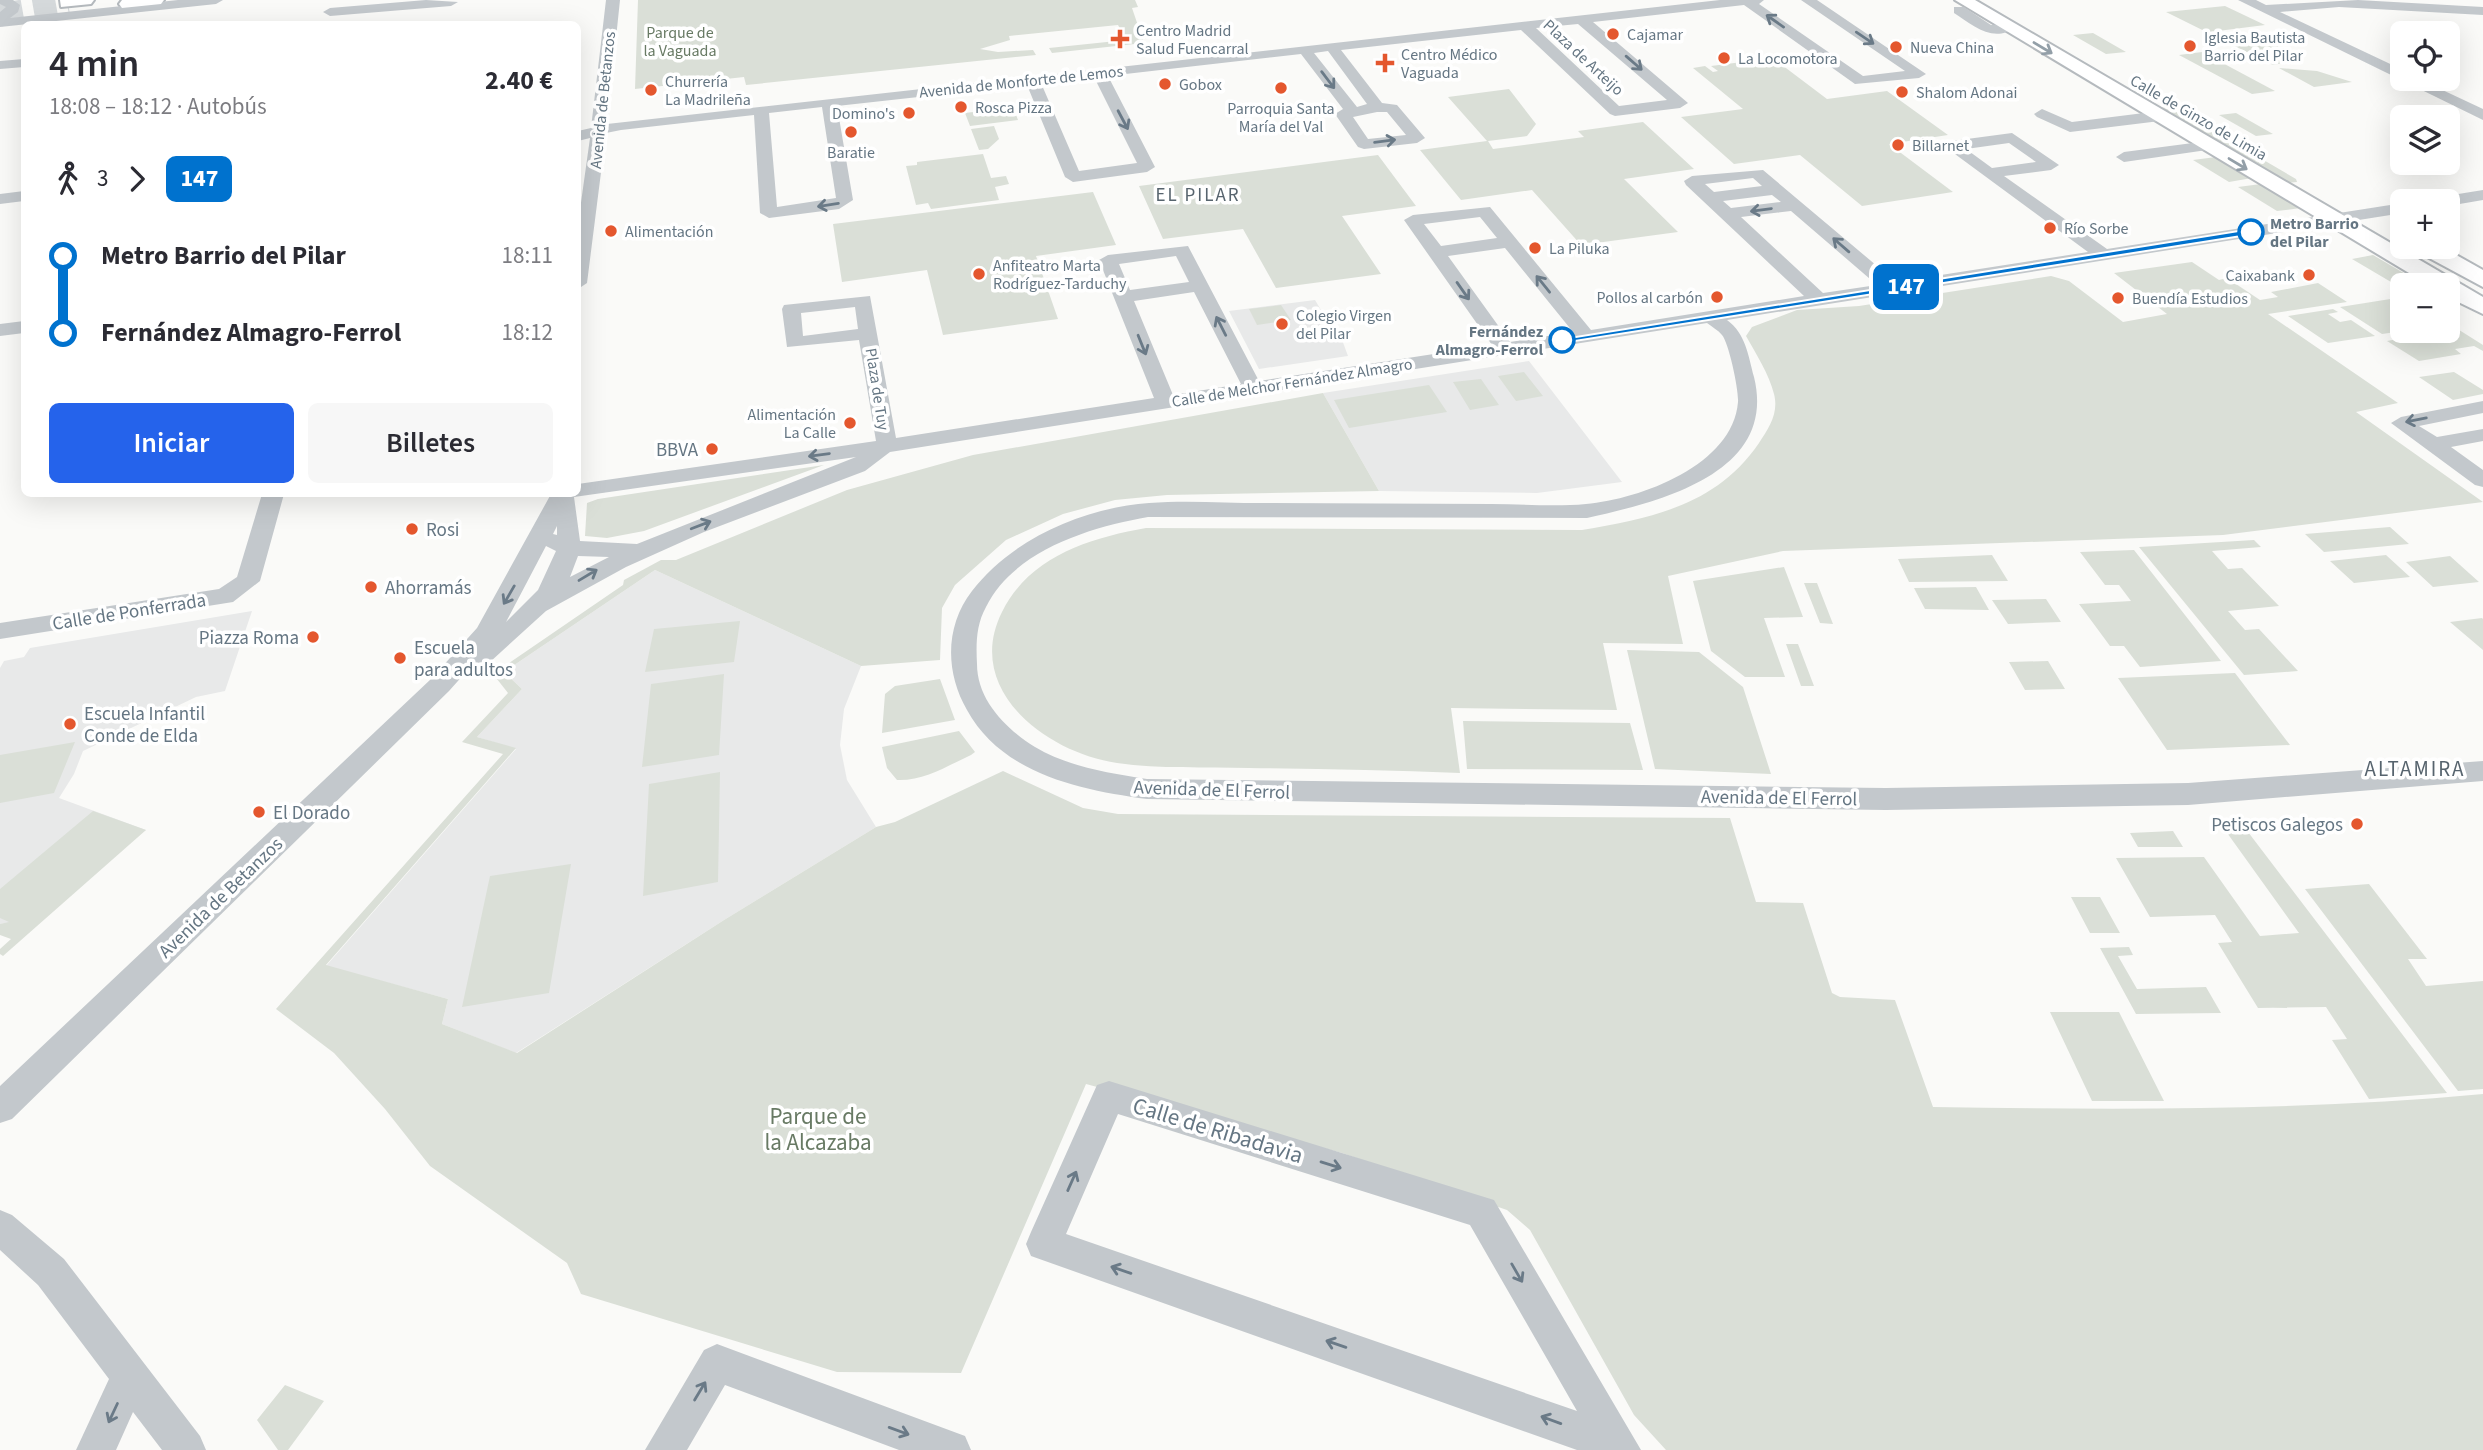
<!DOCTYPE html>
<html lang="es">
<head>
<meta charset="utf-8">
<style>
	body { margin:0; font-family:"Source Sans 3",sans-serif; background:#f7f7f7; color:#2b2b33; height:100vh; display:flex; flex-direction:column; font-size:26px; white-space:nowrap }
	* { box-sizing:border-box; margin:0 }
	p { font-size:23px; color:#7c7c81 }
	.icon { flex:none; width:38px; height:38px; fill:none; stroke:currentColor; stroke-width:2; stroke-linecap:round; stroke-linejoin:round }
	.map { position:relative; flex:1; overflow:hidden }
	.panel { position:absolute; left:21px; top:21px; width:560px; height:476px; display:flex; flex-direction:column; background:#fff; border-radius:10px; box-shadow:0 7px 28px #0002 }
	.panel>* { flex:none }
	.badge { padding:0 14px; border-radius:10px; font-size:24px; line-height:46px }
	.buttons { position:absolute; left:2390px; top:21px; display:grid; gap:14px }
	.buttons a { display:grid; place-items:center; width:70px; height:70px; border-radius:10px; background:#fff; box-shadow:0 7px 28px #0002; font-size:35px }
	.map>.badge { position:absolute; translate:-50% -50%; box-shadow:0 0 0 4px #fff }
	.legs { display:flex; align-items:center; gap:10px; height:77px; padding:0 28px; font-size:23px }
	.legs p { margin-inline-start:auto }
	.overview { display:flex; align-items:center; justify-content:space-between; height:119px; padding:0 28px }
	h1 { font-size:38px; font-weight:600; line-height:52px }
	.cta { display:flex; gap:14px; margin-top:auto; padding:14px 28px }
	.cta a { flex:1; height:80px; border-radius:10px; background:#2563eb; color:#fff; font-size:28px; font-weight:600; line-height:80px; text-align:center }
	.cta a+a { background:#f7f7f7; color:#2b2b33 }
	ul { padding:0 28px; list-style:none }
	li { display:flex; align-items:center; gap:24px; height:77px; font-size:26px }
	li i { display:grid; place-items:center; width:10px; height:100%; margin:0 9px; background:currentColor }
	li i::after { content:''; width:18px; height:18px; margin:-9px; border:5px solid; border-radius:50%; background:#fff }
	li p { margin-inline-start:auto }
	li:first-child i { background:linear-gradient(#0000 50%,currentColor 0) }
	li:last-child i { background:linear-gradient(currentColor 50%,#0000 0) }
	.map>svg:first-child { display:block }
</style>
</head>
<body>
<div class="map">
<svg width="2483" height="1450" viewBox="0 0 2483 1450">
	<rect width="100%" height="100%" fill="#fafaf8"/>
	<path fill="#e8e9e9" d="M1315,300L1337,337H1341L1348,356L1259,369L1229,311Z
		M1529,361L1622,482L1537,493L1379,491L1323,393Z
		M655,570L861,666L844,709L840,745L847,780L876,827L724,920L516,1053L442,1024L448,999L326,966L516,749L477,737L522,689L504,672Z
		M252,611L225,691L196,697L83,751L74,774L59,798L146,830L10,923L0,924V668L4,661L24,657L30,648Z"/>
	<path fill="#dadfd7" d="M638,0H1135L1138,7L1132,8L1144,43L1052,53L1049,48L1126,40L1118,25L1009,36L1010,40L980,49L998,52L1033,50L1036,55L746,85L744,77L635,89Z
		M2225,6L2265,25L2210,32L2234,45L2271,40L2286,54L2283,63L2273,65L2166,12Z
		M2093,33L2126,52L2106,54L2073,35Z
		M2202,52L2275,91L2252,94L2179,55Z
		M1774,59L1827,99L1887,91L1948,135L1889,144L1953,192L1862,206L1800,155L1734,164L1681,117L1743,109L1693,68L1705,66L1713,72L1718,71L1711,66L1758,60L1762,66L1768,65L1764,60Z
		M2279,68L2317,71L2352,82L2314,87Z
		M1509,89L1536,124L1527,136L1488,141L1493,149L1584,137L1578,131L1643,122L1694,169L1624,179L1678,232L1581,245L1532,190L1461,200L1420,150L1487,141L1448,97Z
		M2171,106L2296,179L2297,182L2286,183L2155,108Z
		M1013,107L1018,120L970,126L965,113Z
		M2236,113L2273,134L2256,136L2219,115Z
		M994,126L999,139L988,149L979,150L971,129Z
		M983,154L991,178L1006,176L1009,184L995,187L999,200L931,209L928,203L916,205L906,166L917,165V162Z
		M1378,155L1416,206L1342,216L1381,274L1276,288L1243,229L1163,239L1139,186Z
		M2216,157L2252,178L2229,182L2193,160Z
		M2261,184L2301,208L2277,211L2238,187Z
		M1093,192L1116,245L1036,256L1058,319L943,335L927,270L842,282L833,224Z
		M2373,255L2412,278L2391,282L2352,259Z
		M2192,262L2219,280L2227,278L2260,300L2278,297L2271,292L2318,283L2347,302L2268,314L2398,403L2356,412L2483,502L2223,535L1783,551L1668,576L1683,644L1603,643L1617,710L1451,708L1460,773C1390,770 1319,769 1249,768C1205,767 1160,769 1117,763C1047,753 963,690 1002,612C1029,557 1089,538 1146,528L1582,530C1651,518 1716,506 1759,443C1769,428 1779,413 1774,394C1769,374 1756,354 1746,336L1752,327L1797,310L1859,306L2051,276L2069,281L2123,322L2167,314L2114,273Z
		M2403,297V331L2382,334L2340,307Z
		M1281,305L1291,320L1257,325L1249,309Z
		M2333,309L2338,312L2328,314L2340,322L2351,320L2375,336L2328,343L2288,316Z
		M2456,328L2483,345V351L2474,346L2455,349L2461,354L2419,361L2387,341Z
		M1524,372L1543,396L1516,401L1498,376Z
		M2454,372L2483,390V394L2453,400L2419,377Z
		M1481,379L1499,405L1470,410L1453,382Z
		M1429,385L1447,412L1349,428L1334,400Z
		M1323,393L1379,491L1167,495L1115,500L1063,514L1006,540L955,585L942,608L940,660L861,666L655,570L504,672L522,689L477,737L516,748L326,965L448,999L442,1024L517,1053L724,920L876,827L895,822L1003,771L1083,808L1118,814L1730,818L1756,902L1803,903L1832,993L1840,997L1895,1000L1933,1107C2117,1110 2300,1111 2483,1094V1450H1666L1634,1415L1530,1230L1507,1210L1342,1153L1086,1084L961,1373L837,1372L581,1294L567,1263L430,1166L385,1109L334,1053L276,1009L503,754L462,742L508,693L493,674L623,585L624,580L661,560H676L847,490L973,455Z
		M824,465L644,531L607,538L585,536L587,503L598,499Z
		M2390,527L2409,544L2324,552L2305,534Z
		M2254,540L2261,547L2212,551L2228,569L2242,568L2279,606L2228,611L2245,630L2259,629L2298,671L2244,675L2139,547Z
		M2134,550L2221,661L2140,667L2124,646H2110L2079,604L2131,601L2119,585H2105L2080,552Z
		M1992,555L2008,581L1909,582L1898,559Z
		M2386,555L2410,577L2354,583L2330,561Z
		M2450,556L2479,582L2433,587L2406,562Z
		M1784,567L1803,617L1764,618L1785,677H1745L1711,651L1693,581Z
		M1804,583H1817L1833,624L1820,623Z
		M1976,587L1989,610L1925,609L1914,588Z
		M2046,599L2061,622L2008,624L1992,600Z
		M2482,618L2483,619V650L2450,622Z
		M740,621L734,662L645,672L654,629Z
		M1786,644H1798L1814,686H1801Z
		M1627,650L1699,652L1743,687L1771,774L1655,769Z
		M2048,661L2065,689L2025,690L2009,662Z
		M2235,673L2290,745L2167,750L2118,678Z
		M724,674L719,755L642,767L651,684Z
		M940,679L955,720L882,733L885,694L895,686Z
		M1463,721L1630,723L1643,770L1467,769Z
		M959,731L975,752L971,755C947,766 924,781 897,780L887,768L882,747Z
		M75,742L54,793L0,803V755Z
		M720,772L718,882L643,896L649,784Z
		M93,811L146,830L3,956L0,954V949L11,939L0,935V924L9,922L0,918V889Z
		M2245,828L2447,1093L2369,1099L2332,1040L2347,1039L2326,1007L2258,1008L2218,943L2232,942L2215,915L2150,917L2116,858L2204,857L2260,936L2299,933L2225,830Z
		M2173,831L2183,847H2138L2130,833Z
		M571,864L549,993L462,1007L490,876Z
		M2369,884L2427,959H2408L2426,986L2483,981V1089L2458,1091L2305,889Z
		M2071,897H2100L2120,933H2090Z
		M2129,947L2133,955L2118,956L2137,989L2206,987L2221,1013L2136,1014L2100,948Z
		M2050,1012H2119L2164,1101H2092Z
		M285,1385L324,1401L288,1450H278L257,1420Z"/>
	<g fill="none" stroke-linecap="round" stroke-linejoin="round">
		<path stroke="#d5d9db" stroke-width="23" stroke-dasharray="23 11" stroke-linecap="butt" d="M0,15L68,3"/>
		<g stroke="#b5babe" stroke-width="4">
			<path id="major" d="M1955,0H1975L2483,297V314L2448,297V285H2429Z
				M2415,247H2442L2483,270V287L2418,252Z"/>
		</g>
		<g stroke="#b4b9bd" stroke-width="4">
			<path id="highway" d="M60,0H94L91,4L61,7Z
				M122,0H164L161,4L122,8L119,4Z"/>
		</g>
		<path fill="#c3c8cc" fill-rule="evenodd" d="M0,0H13L20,5L18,12L10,18L178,0H223L216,4L0,27V12L6,7L0,4Z
			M426,0L458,2L451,6L330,16L323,12L330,8Z
			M606,0H620L607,124L1720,0H1764L1759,4L1863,76L1905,71L1801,0H1817L1926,74L1919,78L1855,84L1744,5L1593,22L1688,103L1680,108L1615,116L1610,114L1521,30L1341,50L1382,103L1397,105L1425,138L1417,143L1364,149L1358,147L1335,114L1343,109L1301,54L1108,76L1155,167L1147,172L1073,182L1065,177L1027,85L837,106L853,200L839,209L769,218L760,213L754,115L621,130L606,133L587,283L578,289V224L590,138L578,141V131L591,128ZM1578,24L1667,100L1619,106L1536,28ZM1328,51L1367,104L1357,107L1314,53ZM1094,77L1137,163L1079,171L1041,83ZM822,107L836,198L777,207L769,113ZM1377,112H1387L1406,135L1368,139L1353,117Z
			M2238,0H2256L2266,5L2358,0L2483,7V15L2339,7L2280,12L2403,70V79H2419L2483,109V120Z
			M1954,7H1964L1991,25L2008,23L2015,27C1994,44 1972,25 1954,13Z
			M24,59V67L0,69V61Z
			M2042,109L2072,122L2160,111L2168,116L2160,121L2070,132L2037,117L2034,114Z
			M2012,133L2059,165L2051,170L2004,176L2107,249L2403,203V213L1727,320C1746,334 1748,355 1754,377C1778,474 1658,502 1587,518L1148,517C1091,527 1014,550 986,607C976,625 976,644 977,664C977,700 1006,729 1035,747C1069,767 1108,773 1147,779L1886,788L2188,783L2483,761V781L2188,805L1886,810L1147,799C1080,790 1002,774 967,710C945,672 945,626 972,591C1012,539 1083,508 1149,503C1186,500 1225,503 1263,503C1339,503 1415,504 1491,504C1522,504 1555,507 1586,504C1641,499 1733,465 1738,402C1739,391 1729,343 1722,335C1718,330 1712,327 1707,323L890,452L865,471L704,532L626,567L546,611L490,662L474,663L449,691L12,1119L0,1123V1086L431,679L477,628L551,494H578V484L876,441L859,340L787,347L782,309L784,305L870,296L896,438L1154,398L1099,260L1108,255L1188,246L1259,381L1492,345L1404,220L1413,215L1490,207L1591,330L1804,296L1686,185L1684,181L1692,176L1763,170L1896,282L2088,252L1944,146L1952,141ZM2009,143L2036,162L1992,168L1966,149ZM1753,178L1762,186L1714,192L1705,184ZM1772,195L1781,202L1731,208L1723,201ZM1791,211L1877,285L1823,293L1741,217ZM1480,217L1497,238L1441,246L1424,224ZM1505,248L1573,332L1510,342L1448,256ZM1176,256L1189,282L1130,290L1119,264ZM1194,292L1241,384L1173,395L1134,301ZM855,307L858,329L803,336L801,313ZM856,457L637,544L580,541L574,497ZM557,526V535L553,534ZM546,546L556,551L538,590L506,622ZM578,556L609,557L570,577Z
			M2208,141L2216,146L2214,149L2124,162L2116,157L2124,152Z
			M2483,190V200L2448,206V201H2438L2446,196Z
			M24,191V201L0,204V194Z
			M24,321V333L0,336V324Z
			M2483,401V413L2419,426L2437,437L2483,429V441L2451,447L2483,470V487L2475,485L2391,423L2401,417Z
			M262,494H284L260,581L233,602L0,639V623L219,589L237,577Z
			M1109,1081L1494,1200L1641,1450H1577L1031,1256L1026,1244L1031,1232L1097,1085ZM1118,1114L1470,1225L1577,1411L1066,1234Z
			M0,1210L12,1215L64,1259L200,1436L206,1450H162L133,1412L116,1450H76L109,1379L38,1285L0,1250Z
			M717,1344L965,1436L971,1450H899L725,1385L687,1450H645L704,1350Z"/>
		<use href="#major" fill="#fff" fill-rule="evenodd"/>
		<use href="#highway" fill="#fff" fill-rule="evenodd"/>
	</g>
	<defs><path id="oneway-shaft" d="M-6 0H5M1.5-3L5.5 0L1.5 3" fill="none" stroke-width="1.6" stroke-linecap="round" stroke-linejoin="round" transform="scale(1.75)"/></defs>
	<g stroke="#6a7a87">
		<use href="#oneway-shaft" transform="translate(1775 21) rotate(-145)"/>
		<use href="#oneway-shaft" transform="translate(1865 38) rotate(34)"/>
		<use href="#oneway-shaft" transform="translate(1634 63) rotate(41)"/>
		<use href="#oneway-shaft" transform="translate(1328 80) rotate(53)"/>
		<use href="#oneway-shaft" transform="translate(1123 120) rotate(62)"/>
		<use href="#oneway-shaft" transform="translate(1385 141) rotate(-7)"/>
		<use href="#oneway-shaft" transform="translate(828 205) rotate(171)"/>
		<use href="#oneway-shaft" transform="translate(1761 210) rotate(172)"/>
		<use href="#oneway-shaft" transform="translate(1841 245) rotate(-139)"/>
		<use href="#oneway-shaft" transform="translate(1543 284) rotate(-129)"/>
		<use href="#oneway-shaft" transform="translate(1463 291) rotate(55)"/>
		<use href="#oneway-shaft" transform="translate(1221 326) rotate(-117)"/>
		<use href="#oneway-shaft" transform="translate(1142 345) rotate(68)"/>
		<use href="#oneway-shaft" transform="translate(2416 420) rotate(169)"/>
		<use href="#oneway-shaft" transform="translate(819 455) rotate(172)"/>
		<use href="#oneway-shaft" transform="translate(701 525) rotate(-21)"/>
		<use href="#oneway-shaft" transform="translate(588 575) rotate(-31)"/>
		<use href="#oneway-shaft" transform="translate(509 595) rotate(120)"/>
		<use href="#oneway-shaft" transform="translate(1331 1165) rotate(17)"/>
		<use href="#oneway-shaft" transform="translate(1072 1181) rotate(-66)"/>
		<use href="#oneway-shaft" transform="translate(1121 1270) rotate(-161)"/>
		<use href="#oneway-shaft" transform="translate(1517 1273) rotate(60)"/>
		<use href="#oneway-shaft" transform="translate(1336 1344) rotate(-161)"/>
		<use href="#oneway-shaft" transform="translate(700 1391) rotate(-59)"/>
		<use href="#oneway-shaft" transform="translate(113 1413) rotate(115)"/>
		<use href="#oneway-shaft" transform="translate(1551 1420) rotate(-160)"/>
		<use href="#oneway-shaft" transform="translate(899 1431) rotate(20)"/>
	</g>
	<g stroke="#939fa8">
		<use href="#oneway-shaft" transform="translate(2043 48) rotate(31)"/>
		<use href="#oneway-shaft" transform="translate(2238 164) rotate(31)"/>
	</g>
	<path fill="#0072ce" stroke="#fff" stroke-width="2" d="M2251,229L2254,234L1562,343L1557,340Z"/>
	<g fill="#e4572e" stroke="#fff" stroke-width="2.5">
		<circle cx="1613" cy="34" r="7"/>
		<path d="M1116.5 28.5h7v7h7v7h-7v7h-7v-7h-7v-7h7z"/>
		<circle cx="2190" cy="46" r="7"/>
		<circle cx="1896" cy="47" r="7"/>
		<circle cx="1724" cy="58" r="7"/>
		<path d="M1381.5 52.5h7v7h7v7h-7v7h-7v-7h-7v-7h7z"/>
		<circle cx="1165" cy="84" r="7"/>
		<circle cx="1281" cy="88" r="7"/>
		<circle cx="651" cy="90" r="7"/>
		<circle cx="1902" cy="92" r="7"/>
		<circle cx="961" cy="107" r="7"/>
		<circle cx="909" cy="113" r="7"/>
		<circle cx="851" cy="132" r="7"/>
		<circle cx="1898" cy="145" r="7"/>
		<circle cx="2050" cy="228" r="7"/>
		<circle cx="611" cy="231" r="7"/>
		<circle cx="1535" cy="248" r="7"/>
		<circle cx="979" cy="274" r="7"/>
		<circle cx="2309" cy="275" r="7"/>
		<circle cx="1717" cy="297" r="7"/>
		<circle cx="2118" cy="298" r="7"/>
		<circle cx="1282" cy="324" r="7"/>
		<circle cx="850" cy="423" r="7"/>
		<circle cx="712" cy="449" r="7"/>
		<circle cx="412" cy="529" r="7"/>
		<circle cx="371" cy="587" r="7"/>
		<circle cx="313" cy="637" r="7"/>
		<circle cx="400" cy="658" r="7"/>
		<circle cx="70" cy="724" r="7"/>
		<circle cx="259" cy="812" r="7"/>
		<circle cx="2357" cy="824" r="7"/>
	</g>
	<g fill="#fff" stroke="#0072ce" stroke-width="3.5">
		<circle cx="2251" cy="232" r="12"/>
		<circle cx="1562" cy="340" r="12"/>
	</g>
	<g text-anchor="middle" stroke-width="7" stroke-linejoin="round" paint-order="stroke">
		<g font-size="16" fill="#657683" stroke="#fff" text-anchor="start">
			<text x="1136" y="36">Centro Madrid<tspan x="1136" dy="18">Salud Fuencarral</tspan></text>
			<text x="1627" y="40">Cajamar</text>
			<text x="2204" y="43">Iglesia Bautista<tspan x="2204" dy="18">Barrio del Pilar</tspan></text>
			<text x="1910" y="53">Nueva China</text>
			<text x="1401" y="60">Centro Médico<tspan x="1401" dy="18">Vaguada</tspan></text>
			<text x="1738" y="64">La Locomotora</text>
			<text x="665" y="87">Churrería<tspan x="665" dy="18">La Madrileña</tspan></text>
			<text x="1179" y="90">Gobox</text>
			<text x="1916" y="98">Shalom Adonai</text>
			<text x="975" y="113">Rosca Pizza</text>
			<text x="1281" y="114" text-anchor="middle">Parroquia Santa<tspan x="1281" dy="18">María del Val</tspan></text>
			<text x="895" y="119" text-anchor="end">Domino's</text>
			<text x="1912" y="151">Billarnet</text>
			<text x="851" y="158" text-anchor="middle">Baratie</text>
			<text x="2064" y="234">Río Sorbe</text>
			<text x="625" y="237">Alimentación</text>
			<text x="1549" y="254">La Piluka</text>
			<text x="993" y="271">Anfiteatro Marta<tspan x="993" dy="18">Rodríguez-Tarduchy</tspan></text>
			<text x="2295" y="281" text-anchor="end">Caixabank</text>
			<text x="1703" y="303" text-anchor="end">Pollos al carbón</text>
			<text x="2132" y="304">Buendía Estudios</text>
			<text x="1296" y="321">Colegio Virgen<tspan x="1296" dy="18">del Pilar</tspan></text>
			<text x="836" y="420" text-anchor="end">Alimentación<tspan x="836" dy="18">La Calle</tspan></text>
		</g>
		<g font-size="16" fill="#687a64" stroke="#fff">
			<text x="680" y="38">Parque de<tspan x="680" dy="18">la Vaguada</tspan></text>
		</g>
		<g font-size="16" fill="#657683" stroke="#fff">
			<text transform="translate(1584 57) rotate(43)" y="6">Plaza de Arteijo</text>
			<text transform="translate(1021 81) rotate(-6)" y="6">Avenida de Monforte de Lemos</text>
			<text transform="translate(602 100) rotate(-84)" y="6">Avenida de Betanzos</text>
			<text transform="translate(2199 117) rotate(30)" y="6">Calle de Ginzo de Limia</text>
			<text transform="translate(1292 382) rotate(-9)" y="6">Calle de Melchor Fernández Almagro</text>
			<text transform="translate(878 389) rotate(81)" y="6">Plaza de Tuy</text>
		</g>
		<g font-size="16" font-weight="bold" fill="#657683" stroke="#fff" text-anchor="start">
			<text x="2270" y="229">Metro Barrio<tspan x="2270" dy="18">del Pilar</tspan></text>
			<text x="1543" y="337" text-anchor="end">Fernández<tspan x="1543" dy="18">Almagro-Ferrol</tspan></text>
		</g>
		<g font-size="19" letter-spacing="2" fill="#57646e" stroke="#fff">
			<text x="1198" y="201">EL PILAR</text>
		</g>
		<g font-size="19" fill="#657683" stroke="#fff" text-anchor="start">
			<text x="698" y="456" text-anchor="end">BBVA</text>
			<text x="426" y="536">Rosi</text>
			<text x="385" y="594">Ahorramás</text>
			<text x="299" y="644" text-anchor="end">Piazza Roma</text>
			<text x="414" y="654">Escuela<tspan x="414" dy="22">para adultos</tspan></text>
			<text x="84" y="720">Escuela Infantil<tspan x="84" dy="22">Conde de Elda</tspan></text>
			<text x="273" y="819">El Dorado</text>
			<text x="2343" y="831" text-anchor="end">Petiscos Galegos</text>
		</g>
		<g font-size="19" fill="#657683" stroke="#fff">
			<text transform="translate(129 611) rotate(-9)" y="7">Calle de Ponferrada</text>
			<text transform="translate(1212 789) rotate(2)" y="7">Avenida de El Ferrol</text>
			<text transform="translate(1779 797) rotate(1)" y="7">Avenida de El Ferrol</text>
			<text transform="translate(220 897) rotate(-44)" y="7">Avenida de Betanzos</text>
		</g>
		<g font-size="21" letter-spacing="2" fill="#57646e" stroke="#fff">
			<text x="2415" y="776">ALTAMIRA</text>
		</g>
		<g font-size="23" fill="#687a64" stroke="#fff">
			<text x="818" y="1124">Parque de<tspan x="818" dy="26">la Alcazaba</tspan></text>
		</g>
		<g font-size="23" fill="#657683" stroke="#fff">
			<text transform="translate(1218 1130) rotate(17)" y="8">Calle de Ribadavia</text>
		</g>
	</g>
</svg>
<div class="buttons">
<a><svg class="icon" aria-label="locate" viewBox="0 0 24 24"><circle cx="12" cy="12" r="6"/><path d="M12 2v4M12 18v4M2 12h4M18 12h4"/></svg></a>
<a><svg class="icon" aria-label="layers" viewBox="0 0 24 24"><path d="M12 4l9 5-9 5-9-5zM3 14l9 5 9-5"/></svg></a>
<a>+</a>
<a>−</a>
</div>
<b class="badge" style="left:1906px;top:287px;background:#0072ce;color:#fff">147</b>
<section class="panel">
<div class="overview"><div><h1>4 min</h1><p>18:08 – 18:12 · Autobús</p></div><b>2.40 €</b></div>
<div class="legs"><svg class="icon" aria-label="walk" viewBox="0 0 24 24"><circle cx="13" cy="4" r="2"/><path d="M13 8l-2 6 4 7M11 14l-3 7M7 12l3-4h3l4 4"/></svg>3<svg class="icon" aria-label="forward" viewBox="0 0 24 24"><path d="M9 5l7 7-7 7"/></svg><b class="badge" style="background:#0072ce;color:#fff">147</b></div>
<ul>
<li><i style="color:#0072ce"></i><b>Metro Barrio del Pilar</b><p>18:11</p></li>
<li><i style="color:#0072ce"></i><b>Fernández Almagro-Ferrol</b><p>18:12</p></li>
</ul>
<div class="cta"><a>Iniciar</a><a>Billetes</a></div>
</section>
</div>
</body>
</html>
